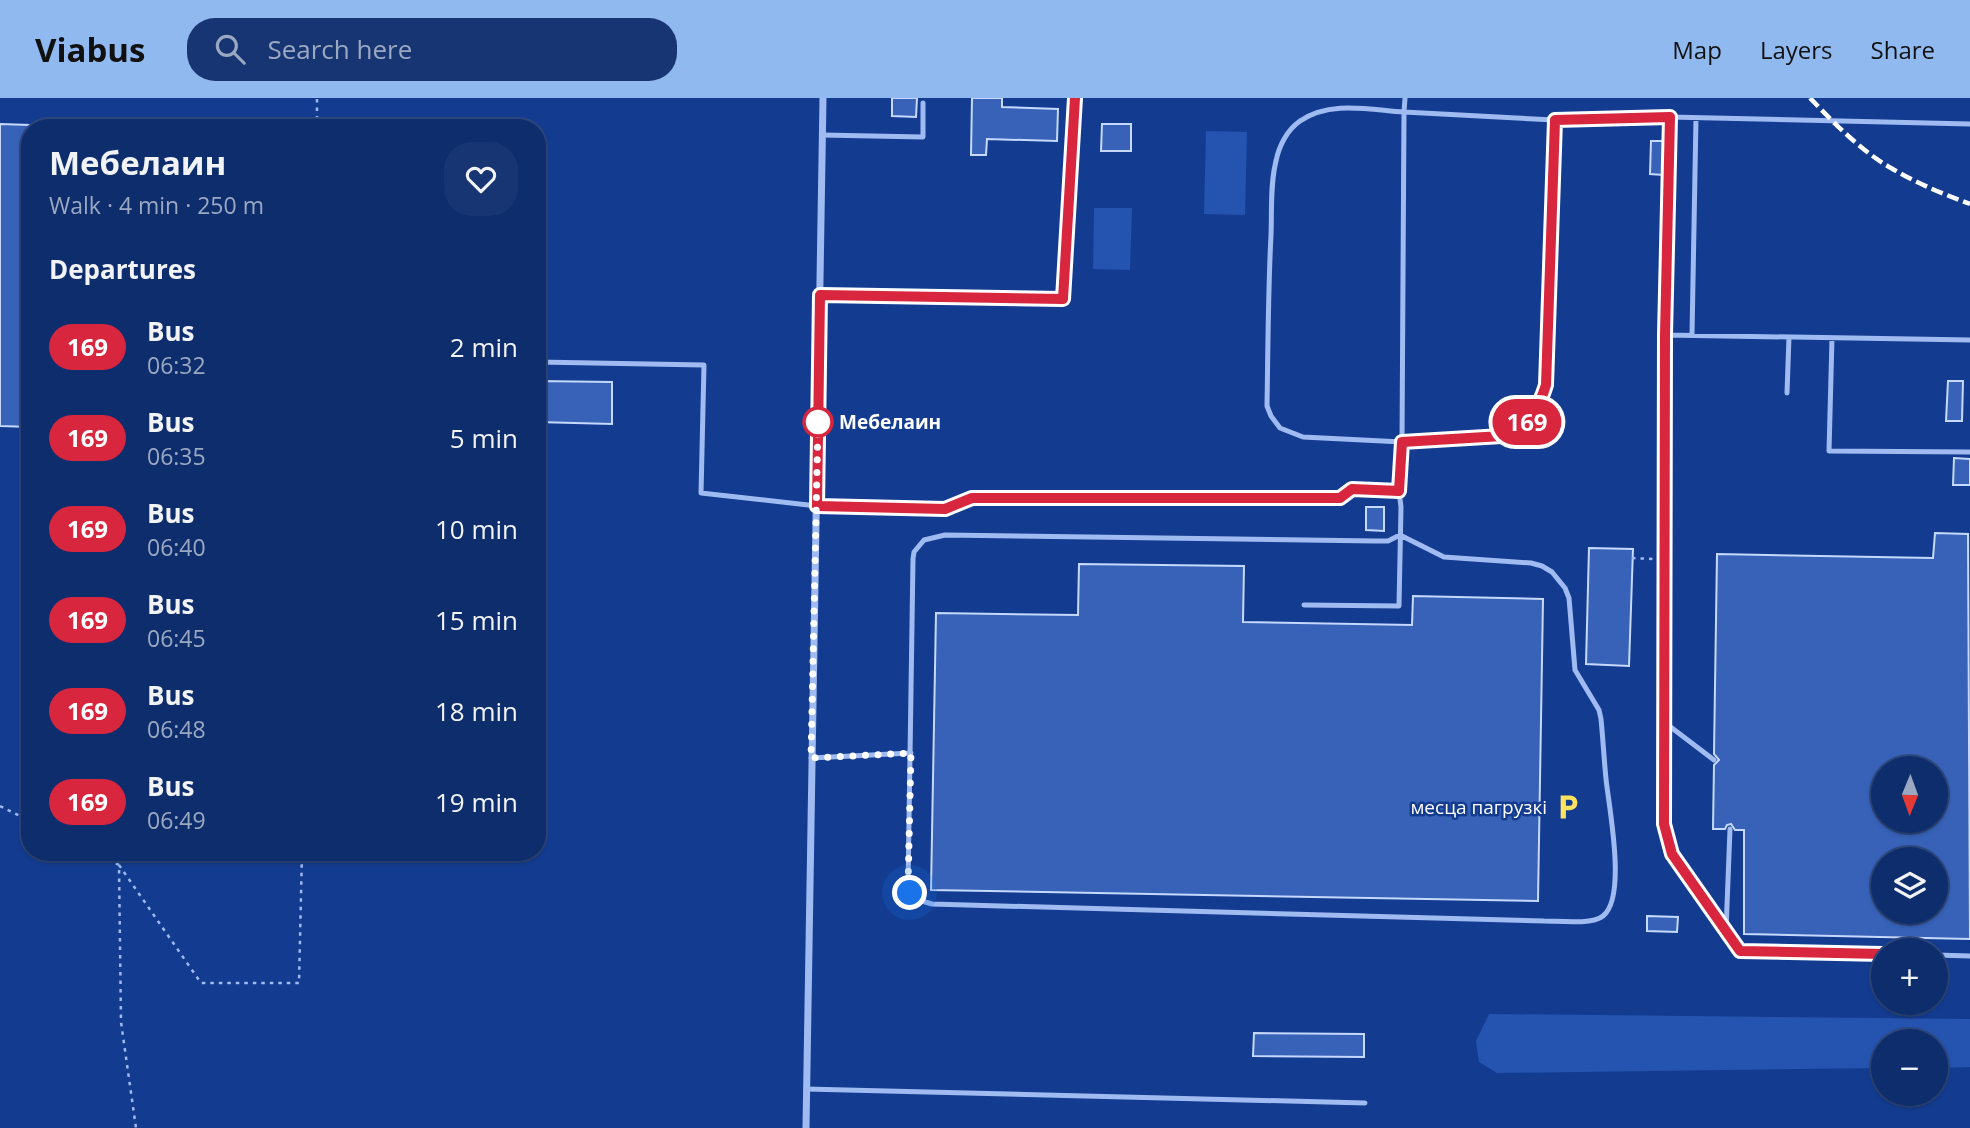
<!DOCTYPE html>
<html lang="en">
<head>
<meta charset="utf-8">
<style>
	body { margin:0; font-family:"Open Sans",sans-serif; background:#173572; color:#f1f3f6; height:100vh; display:flex; flex-direction:column; font-size:26px; white-space:nowrap }
	* { box-sizing:border-box; margin:0 }
	p { font-size:23px; color:#9ba8c2 }
	.icon { flex:none; width:38px; height:38px; fill:none; stroke:currentColor; stroke-width:2; stroke-linecap:round; stroke-linejoin:round }
	.map { position:relative; flex:1; overflow:hidden }
	.drawer { position:absolute; left:21px; top:21px; width:525px; height:742px; display:flex; flex-direction:column; background:#0e2d6d; border-radius:28px; box-shadow:0 2px 5px #0004,0 0 0 2px #2e4980 }
	.drawer>* { flex:none }
	.badge { padding:0 14px; border-radius:23px; font-size:24px; line-height:46px }
	.needle { width:46px; rotate:181deg }
	.fabs { position:absolute; left:1871px; top:658px; display:grid; gap:14px }
	.fabs a { display:grid; place-items:center; width:77px; height:77px; border-radius:50%; background:#0e2d6d; box-shadow:0 2px 5px #0004,0 0 0 2px #2e4980; font-size:35px }
	.you { position:absolute; width:35px; height:35px; margin:-18px; border:5px solid #fff; border-radius:50%; background:#1a73e8; box-shadow:0 0 0 10px #1a73e833 }
	.map>.badge { position:absolute; translate:-50% -50%; box-shadow:0 0 0 4px #fff }
	h2 { padding:0 28px; font-size:26px; line-height:63px }
	.round { display:grid; place-items:center; flex:none; width:74px; height:74px; border-radius:28px; background:#173572 }
	.headline { display:flex; align-items:center; justify-content:space-between; height:119px; padding:0 28px }
	h1 { font-size:33px; font-weight:700; line-height:52px }
	ul { padding:0; list-style:none }
	li { display:flex; align-items:center; gap:21px; height:91px; padding:0 28px }
	li div { flex:1 }
	li b { display:block; font-size:26px }
	li em { font-style:normal }
	li .badge { min-width:77px; font-weight:700; text-align:center }
	header { display:flex; align-items:center; gap:42px; box-sizing:border-box; height:98px; padding:0 35px; background:#90b9f0; color:#111 }
	header strong { font-size:33px }
	nav { display:flex; gap:38px; margin-inline-start:auto; font-size:24px }
	.search { width:490px; height:63px; background:#173572; display:flex; align-items:center; gap:18px; box-sizing:border-box; padding:0 24px; border-radius:28px; color:#9ba8c2; font-size:26px }
	.map>svg:first-child { display:block }
</style>
</head>
<body>
<header>
<strong>Viabus</strong>
<div class="search"><svg class="icon" aria-label="search" viewBox="0 0 24 24"><circle cx="10" cy="10" r="6"/><path d="M15 15l6 6"/></svg>Search here</div>
<nav><a>Map</a><a>Layers</a><a>Share</a></nav>
</header>
<div class="map">
<svg width="1970" height="1030" viewBox="0 0 1970 1030">
	<rect width="100%" height="100%" fill="#133c91"/>
	<path fill="#2554b0" d="M1206,33L1247,34L1245,117L1204,116Z
		M1094,110H1132L1130,172L1093,171Z
		M1489,916L1970,921V969L1936,970V943H1883V970L1497,975L1479,964L1476,943Z"/>
	<path fill="#3762b8" stroke="#c6d9fc" stroke-width="2" fill-rule="evenodd" d="M892,0H917L916,19L892,18Z
		M972,0H1002V9L1058,11L1057,43L987,41L986,57H971Z
		M0,26L30,27V329L0,328Z
		M1102,26H1131V53H1101Z
		M1651,43H1664L1663,77L1650,76Z
		M537,283L612,284V326L537,324Z
		M1948,283H1963L1962,323H1946Z
		M1954,360L1970,361V387H1953Z
		M1366,409H1384V433L1366,432Z
		M1935,435L1968,436L1970,841L1744,836V732H1735L1731,726L1727,727L1725,731H1713L1714,667L1719,662L1714,656L1717,456L1933,460ZM1883,670H1936V723H1883ZM1883,761H1936V814H1883Z
		M1589,450L1633,451L1629,568L1586,566Z
		M1079,466L1244,468L1243,524L1412,527L1413,498L1543,501L1538,803L931,792L936,515L1078,517Z
		M1647,818L1678,819L1677,834L1647,833Z
		M1254,935L1364,936V959L1253,958Z"/>
	<g fill="none" stroke-linecap="round" stroke-linejoin="round">
		<path stroke="#9fbbf1" stroke-width="2.5" stroke-dasharray="3.5 5" stroke-linecap="butt" d="M317,30V0
			M1632,460L1653,461
			M0,708L30,723
			M93,754L119,767L121,924L136,1030
			M119,767L201,885H299L302,754"/>
		<path stroke="#9fbbf1" stroke-width="5" d="M1405,0L1404,14L1554,22L1670,19L1665,237L1664,726L1672,756L1740,853L1883,856
			M1670,19L1970,26
			M822,37L923,39V5
			M820,197L1063,201L1075,0
			M1665,237L1970,242
			M1692,237L1696,20
			M1832,240L1829,353L1970,354
			M537,264L704,267L701,395L817,408L945,410L972,400H1340L1352,391L1399,393
			M1787,295L1789,239
			M945,437L1375,443H1388L1400,437L1444,459L1531,465L1542,468L1552,474L1565,490L1569,500L1575,572L1599,612L1601,621C1603,641 1604,661 1606,681C1609,710 1627,799 1603,818C1592,827 1558,823 1544,823L932,806L915,801L908,789L913,461L914,454L924,442Z
			M1304,507L1399,508L1401,409L1399,393L1402,344L1404,14C1371,12 1330,2 1300,23C1287,32 1279,48 1276,63C1270,86 1272,113 1271,137C1268,194 1268,251 1267,308L1271,318L1280,330L1303,339L1402,344L1502,338L1519,331L1533,316L1546,287L1554,22
			M1664,624L1714,662
			M811,660L911,655
			M1726,833L1730,731
			M1936,857L1970,858
			M806,991L1365,1005"/>
		<path stroke="#9fbbf1" stroke-width="7" d="M806,1030L823,0"/>
		<path stroke="#fff" stroke-width="4.5" stroke-dasharray="12 5" stroke-linecap="butt" d="M1810,0C1834,25 1861,53 1891,70C1916,85 1943,96 1970,106"/>
	</g>
	<g fill="none" stroke-linecap="round" stroke-linejoin="round">
		<g stroke="#fff" stroke-width="16">
			<path id="line" d="M1075,0L1063,201L820,197L817,408L945,411L972,400H1340L1352,391L1399,393L1402,344L1502,338C1527,331 1539,310 1546,287L1555,22L1670,19L1665,237L1664,726L1672,756L1740,853L1883,856"/>
		</g>
		<use href="#line" stroke="#d7263d" stroke-width="10"/>
		<path stroke="#fff" stroke-width="7" stroke-dasharray="0 12.6" d="M818,324L811,660L911,655L908,789L910,795"/>
	</g>
	<defs>
		<g id="parking-bare" transform="scale(2.1)"><path d="M-3.5-5.5H1a3.5 3.5 0 0 1 0 7H-1V5.5H-3.5ZM-1-3.4V-.6H.8a1.4 1.4 0 0 0 0-2.8Z" fill="#ffe360" stroke="#133c91" stroke-width="2.5" paint-order="stroke"/></g>
	</defs>
	<g fill-rule="evenodd">
		<use href="#parking-bare" x="1568" y="709"/>
	</g>
	<circle fill="#fff" stroke="#d7263d" stroke-width="3.5" cx="818" cy="324" r="14"/>
	<g text-anchor="middle" stroke-width="5" stroke-linejoin="round" paint-order="stroke">
		<g font-size="19" font-weight="bold" fill="#fff" stroke="#133c91" text-anchor="start">
			<text x="839" y="331">Мебелаин</text>
		</g>
		<g font-size="19" fill="#fff" stroke="#133c91" text-anchor="end">
			<text x="1547" y="716">месца пагрузкі</text>
		</g>
	</g>
</svg>
<div class="fabs">
<a><svg class="needle" viewBox="-14 -14 28 28"><path d="M0-13l5 13h-10z" fill="#e53935"/><path d="M0 13l5-13h-10z" fill="#9ba8c2"/></svg></a>
<a><svg class="icon" aria-label="layers" viewBox="0 0 24 24"><path d="M12 4l9 5-9 5-9-5zM3 14l9 5 9-5"/></svg></a>
<a>+</a>
<a>−</a>
</div>
<div class="you" style="left:910px;top:795px"></div>
<b class="badge" style="left:1527px;top:324px;background:#d7263d;color:#fff">169</b>
<section class="drawer">
<div class="headline"><div><h1>Мебелаин</h1><p>Walk · 4 min · 250 m</p></div><a class="round"><svg class="icon" aria-label="heart" viewBox="0 0 24 24"><path d="M12 20l-8-8c-3-5 5-10 8-4 3-6 11-1 8 4z"/></svg></a></div>
<h2>Departures</h2>
<ul>
<li><span class="badge" style="background:#d7263d;color:#fff">169</span><div><b>Bus</b><p>06:32</p></div><em>2 min</em></li>
<li><span class="badge" style="background:#d7263d;color:#fff">169</span><div><b>Bus</b><p>06:35</p></div><em>5 min</em></li>
<li><span class="badge" style="background:#d7263d;color:#fff">169</span><div><b>Bus</b><p>06:40</p></div><em>10 min</em></li>
<li><span class="badge" style="background:#d7263d;color:#fff">169</span><div><b>Bus</b><p>06:45</p></div><em>15 min</em></li>
<li><span class="badge" style="background:#d7263d;color:#fff">169</span><div><b>Bus</b><p>06:48</p></div><em>18 min</em></li>
<li><span class="badge" style="background:#d7263d;color:#fff">169</span><div><b>Bus</b><p>06:49</p></div><em>19 min</em></li>
</ul>
</section>
</div>
</body>
</html>
